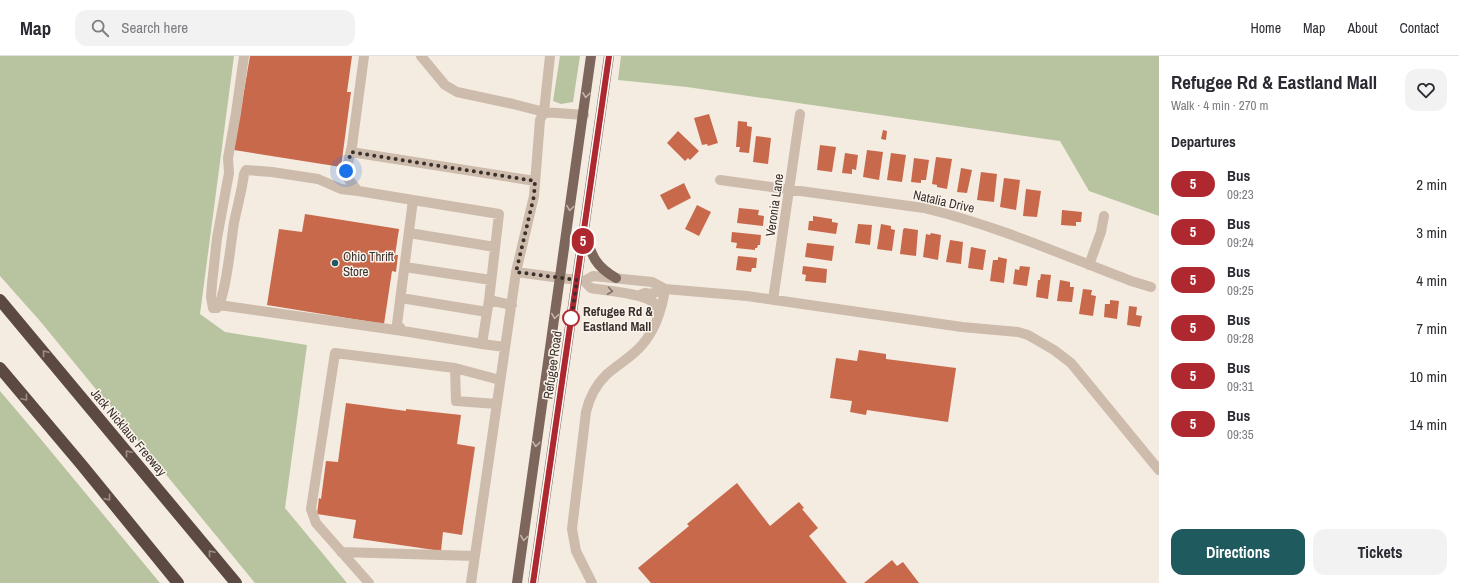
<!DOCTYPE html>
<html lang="en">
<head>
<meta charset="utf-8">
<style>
	body { margin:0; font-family:"Archivo Narrow",sans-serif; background:#f2f2f3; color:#2b2b33; height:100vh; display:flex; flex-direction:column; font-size:15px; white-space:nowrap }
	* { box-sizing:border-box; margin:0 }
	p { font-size:13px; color:#7c7c81 }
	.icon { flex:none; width:22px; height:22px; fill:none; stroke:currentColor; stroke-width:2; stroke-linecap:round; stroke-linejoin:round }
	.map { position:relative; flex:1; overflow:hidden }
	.details { display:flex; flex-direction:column; background:#fff; width:300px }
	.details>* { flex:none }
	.badge { padding:0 8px; border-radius:13px; font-size:14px; line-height:26px }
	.you { position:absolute; width:20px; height:20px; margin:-10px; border:3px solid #fff; border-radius:50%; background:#1a73e8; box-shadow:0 0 0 6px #1a73e833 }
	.map>.badge { position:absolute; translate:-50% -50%; box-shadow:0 0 0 2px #fff }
	h2 { padding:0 12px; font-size:15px; line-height:36px }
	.round { display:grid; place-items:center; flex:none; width:42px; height:42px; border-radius:12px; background:#f2f2f3 }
	.head { display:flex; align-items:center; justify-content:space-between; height:68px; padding:0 12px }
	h1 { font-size:19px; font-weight:800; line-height:30px }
	.action { display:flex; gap:8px; margin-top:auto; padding:8px 12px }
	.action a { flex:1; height:46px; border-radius:12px; background:#1f5a5e; color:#fff; font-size:16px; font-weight:800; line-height:46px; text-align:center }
	.action a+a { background:#f2f2f3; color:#2b2b33 }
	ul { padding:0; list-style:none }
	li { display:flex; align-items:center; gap:12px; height:48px; padding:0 12px }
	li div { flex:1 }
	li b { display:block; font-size:15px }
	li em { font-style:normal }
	li .badge { min-width:44px; font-weight:700; text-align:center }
	header { display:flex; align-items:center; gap:24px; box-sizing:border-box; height:56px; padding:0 20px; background:#fff; border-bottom:1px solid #e1e1e2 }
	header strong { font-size:19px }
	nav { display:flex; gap:22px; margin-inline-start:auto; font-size:14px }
	.search { width:280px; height:36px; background:#f2f2f3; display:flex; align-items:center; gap:10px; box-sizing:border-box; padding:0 14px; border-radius:12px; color:#7c7c81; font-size:15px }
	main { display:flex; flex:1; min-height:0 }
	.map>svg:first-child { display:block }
</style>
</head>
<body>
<header>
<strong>Map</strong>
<div class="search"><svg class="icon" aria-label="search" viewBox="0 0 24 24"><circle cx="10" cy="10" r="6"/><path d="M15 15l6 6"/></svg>Search here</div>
<nav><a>Home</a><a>Map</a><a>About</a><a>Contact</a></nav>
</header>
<main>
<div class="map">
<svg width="1159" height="527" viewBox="0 0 1159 527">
	<rect width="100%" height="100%" fill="#f4ebe1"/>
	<path fill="#b8c4a0" d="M0,0H234L200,258L225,276L307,289L285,452L347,527H255L40,265L0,220Z
		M560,0H580L573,46L561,48L553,45Z
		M621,0H1159V160L1089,135L1060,85L687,31L618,24Z
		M0,335L34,375L160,527H0Z"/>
	<path fill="#c8694b" d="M250,0H352L347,36H351L341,111L234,94Z
		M709,58L718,87L708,90L707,88L702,89L694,62Z
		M738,65L747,66V70L752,71L749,97L739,96L740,91H736Z
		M883,74L887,75L886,84L881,83Z
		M678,75L699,95L690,104L688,102L685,105L667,87Z
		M756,80L771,82L768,108L753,106Z
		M820,89L836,91L832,116L817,114Z
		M867,94L883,96L879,124L863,121Z
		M845,97L858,99L856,114L852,113V118L842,117Z
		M891,97L906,99L902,126L887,124Z
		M936,101L952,103L947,133L937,131V129L932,128Z
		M914,102L929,104L926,124H921V127L911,126Z
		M961,112L972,114L967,137L957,136Z
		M981,116L997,118L994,146L977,144Z
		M1004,122L1020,124L1016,154L1000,151Z
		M684,127L691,142L668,154L660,139Z
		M1026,133L1041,135L1037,161L1023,160Z
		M697,149L711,156L699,180L685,173Z
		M739,152L759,154L758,159L764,160L763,170L737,167Z
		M1062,154L1082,156L1081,166H1076V170L1061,169Z
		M305,158L399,173L395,199H398L396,216L392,215L384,268L267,249L279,173L302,176Z
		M813,160L832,163V166L838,167L836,178L808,174L809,165H813Z
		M858,168L872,169L870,189L855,187Z
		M881,168L891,170V173L895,174L892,195L877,193Z
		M904,172L918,174L916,200L900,198L903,174Z
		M732,176L761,179L760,189H758L757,192H755V194L736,192L737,187L731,186Z
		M931,177L941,179L938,204L923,201L926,178L930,179Z
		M950,184L963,186L961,208L946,206Z
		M807,187L834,190L832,205L805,201Z
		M971,191L986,194L983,214L968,212Z
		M738,200L757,202L756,212H752L751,216L736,214Z
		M998,201L1007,203L1004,227L990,225L993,204H998Z
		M803,210L827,213L826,227L805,225L806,219L802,218Z
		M1020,210L1030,211L1027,230L1013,228L1015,213L1019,214Z
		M1041,218L1051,219L1048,243L1036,241L1038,224H1040Z
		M1060,224L1070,226V231H1074L1072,246L1057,245Z
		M1083,233L1092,234L1091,239L1096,240L1093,260L1079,258Z
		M1110,244L1119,245L1117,263L1104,261L1105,248H1110Z
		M1129,250L1137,251L1136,259L1142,260L1140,271L1127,269Z
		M859,294L886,298V303L956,312L948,366L867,354L866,359L850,356L852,345L830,342L836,302L857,305Z
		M346,347L406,355V353L461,359L457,388L475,391L462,479L443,476L441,495L353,482L356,464L317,458L319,442L321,443L326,405L338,406Z
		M737,427L770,470L799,446L804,452L802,453L818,472L809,480L847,527H651L638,512L689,470L687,468Z
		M892,504L897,510L903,506L919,527H864Z"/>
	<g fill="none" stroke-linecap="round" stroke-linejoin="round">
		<path stroke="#cdbbac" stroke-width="10" d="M244,0L236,57L228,102L229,117L217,182L212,228L211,241L213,252H217C226,241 231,184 234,167C237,151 242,135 244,118L246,114L272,116L318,123L341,133L358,135
			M364,0L352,90L346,115L347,121L358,135L413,144
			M421,0L445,29L457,36L513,48L544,56L550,0
			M351,96L535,125
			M720,124L924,152C995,169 1063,199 1131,225L1151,231
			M409,177L495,191
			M1089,209L1101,176L1104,160
			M405,211L491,224
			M516,216L584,225L593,220L652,226L665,233L747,240L962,271L1018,276L1028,279L1054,294L1071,307L1159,414
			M584,225L591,232C606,235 644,237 654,247C657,251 657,257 657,262
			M640,239L645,237L651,238L665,233
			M401,242L487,256
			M773,244L800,58
			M219,249L403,275
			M482,288L403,275L397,268L413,144L499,158L489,244
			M505,291L482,288L489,244L512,249
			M455,312L456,345L497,348
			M341,496L475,500
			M369,527L316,467L311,453L335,297L455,312L500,324
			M471,527L516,216L534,140L540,64L544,56L584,59
			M592,527L576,495L572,473L586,356C589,343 596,329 606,319C618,308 632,301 642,289C656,273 662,253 665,233"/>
		<path stroke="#7d675c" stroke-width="10" d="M585,178C592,200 595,210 616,222
			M517,527L591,0
			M533,527L609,0"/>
		<path stroke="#5c4a42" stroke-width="12" d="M0,244L236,527
			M0,312L81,408L178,527"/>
	</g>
	<defs><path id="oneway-chevron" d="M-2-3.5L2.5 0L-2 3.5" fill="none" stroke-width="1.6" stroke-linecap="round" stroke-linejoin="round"/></defs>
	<g stroke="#c2b5ac">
		<use href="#oneway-chevron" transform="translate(586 39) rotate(97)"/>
		<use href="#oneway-chevron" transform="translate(570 152) rotate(98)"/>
		<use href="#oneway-chevron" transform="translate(555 260) rotate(98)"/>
		<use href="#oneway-chevron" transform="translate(536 388) rotate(97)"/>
		<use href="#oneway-chevron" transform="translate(524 482) rotate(98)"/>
	</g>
	<use stroke="#7d6f65" href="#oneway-chevron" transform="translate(610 235) rotate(8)"/>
	<g stroke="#9c8e87">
		<use href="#oneway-chevron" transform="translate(45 297) rotate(-130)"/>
		<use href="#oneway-chevron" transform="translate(25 342) rotate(50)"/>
		<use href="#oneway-chevron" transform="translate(128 397) rotate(-130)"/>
		<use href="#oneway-chevron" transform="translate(108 442) rotate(51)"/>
		<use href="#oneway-chevron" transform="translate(211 497) rotate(-130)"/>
	</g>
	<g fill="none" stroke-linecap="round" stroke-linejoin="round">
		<g stroke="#fff" stroke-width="9">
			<path id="line" d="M533,527L609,0"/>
		</g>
		<use href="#line" stroke="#af272f" stroke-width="6"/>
		<path stroke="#3b302b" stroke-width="4" stroke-dasharray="0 7.2" d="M346,115L351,96L535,125L534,140L516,216L577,224L571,265V262"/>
	</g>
	<circle fill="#1f5a5e" stroke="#fbf5ee" stroke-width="1.5" cx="335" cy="207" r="4"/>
	<circle fill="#fff" stroke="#af272f" stroke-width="2" cx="571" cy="262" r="8"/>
	<g text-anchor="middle" stroke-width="3" stroke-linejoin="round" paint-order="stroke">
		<g font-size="13" fill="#3b302b" stroke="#fbf5ee">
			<text transform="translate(944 145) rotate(13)" y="5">Natalia Drive</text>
			<text transform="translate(774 149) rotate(-82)" y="5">Veronia Lane</text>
			<text transform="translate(552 309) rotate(-82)" y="5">Refugee Road</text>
			<text transform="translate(129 376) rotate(50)" y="5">Jack Nicklaus Freeway</text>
		</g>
		<g font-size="13" fill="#3b302b" stroke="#fbf5ee" text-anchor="start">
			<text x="343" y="205">Ohio Thrift<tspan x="343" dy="15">Store</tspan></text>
		</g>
		<g font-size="13" font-weight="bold" fill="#3b302b" stroke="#fbf5ee" text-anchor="start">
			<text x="583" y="260">Refugee Rd &amp;<tspan x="583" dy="15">Eastland Mall</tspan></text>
		</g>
	</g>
</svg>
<div class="you" style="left:346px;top:115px"></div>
<b class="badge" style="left:583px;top:185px;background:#af272f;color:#fff">5</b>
</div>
<section class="details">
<div class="head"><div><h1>Refugee Rd &amp; Eastland Mall</h1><p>Walk · 4 min · 270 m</p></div><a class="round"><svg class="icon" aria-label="heart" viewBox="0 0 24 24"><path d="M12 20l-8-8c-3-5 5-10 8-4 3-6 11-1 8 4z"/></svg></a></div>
<h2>Departures</h2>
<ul>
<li><span class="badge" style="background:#af272f;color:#fff">5</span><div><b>Bus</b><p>09:23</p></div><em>2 min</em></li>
<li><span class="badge" style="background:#af272f;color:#fff">5</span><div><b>Bus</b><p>09:24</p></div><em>3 min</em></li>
<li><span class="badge" style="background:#af272f;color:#fff">5</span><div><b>Bus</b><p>09:25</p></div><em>4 min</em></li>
<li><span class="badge" style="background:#af272f;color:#fff">5</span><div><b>Bus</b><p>09:28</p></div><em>7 min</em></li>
<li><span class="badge" style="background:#af272f;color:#fff">5</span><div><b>Bus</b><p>09:31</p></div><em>10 min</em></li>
<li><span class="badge" style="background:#af272f;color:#fff">5</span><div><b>Bus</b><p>09:35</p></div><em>14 min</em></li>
</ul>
<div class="action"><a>Directions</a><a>Tickets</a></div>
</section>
</main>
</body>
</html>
